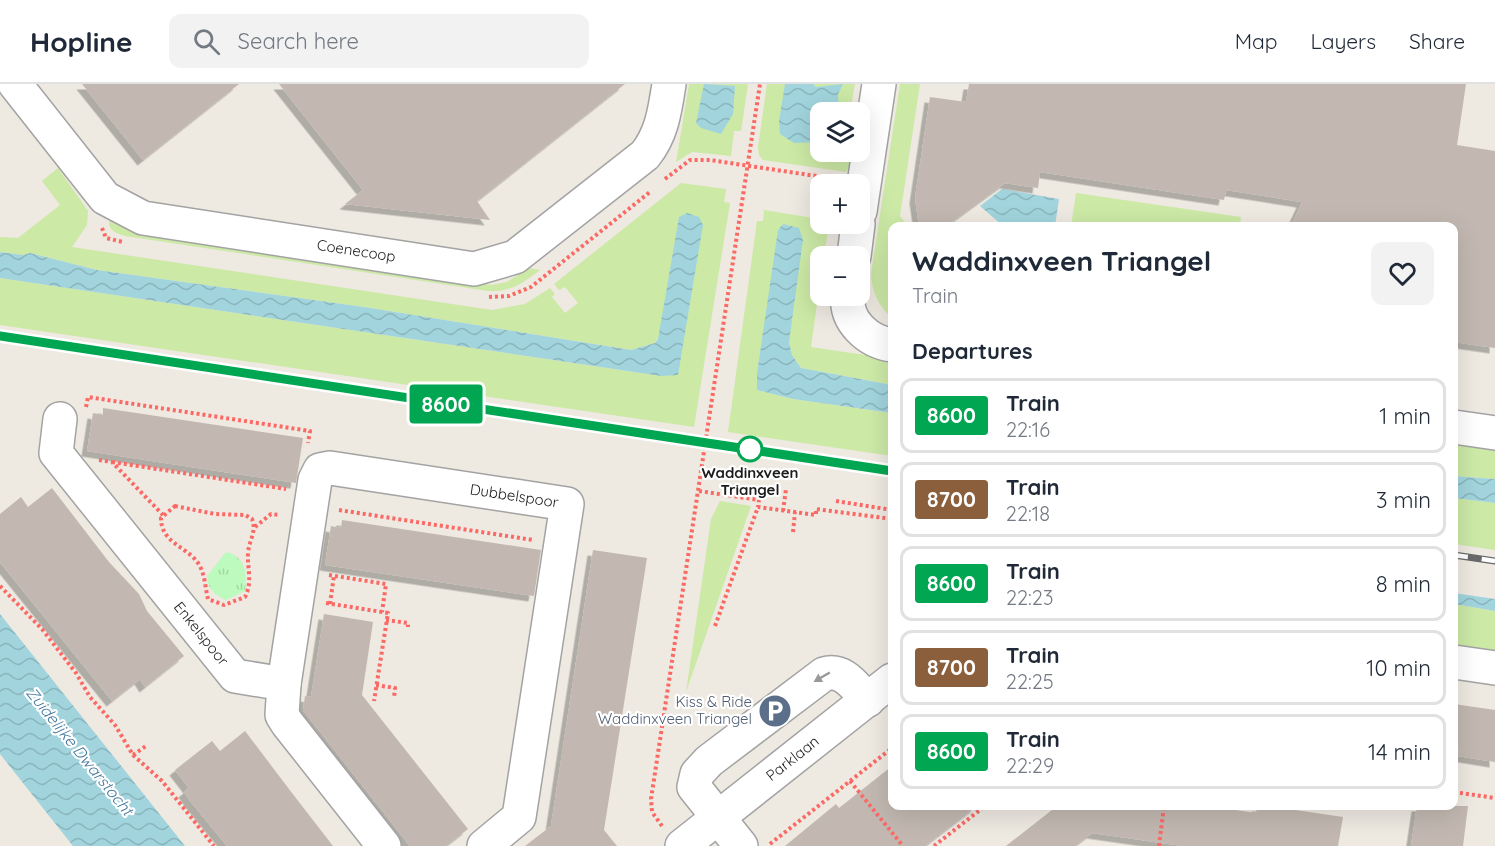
<!DOCTYPE html>
<html lang="en">
<head>
<meta charset="utf-8">
<style>
	body { margin:0; font-family:Quicksand,sans-serif; background:#f2f2f3; color:#1f2937; height:100vh; display:flex; flex-direction:column; font-size:22px; white-space:nowrap }
	* { box-sizing:border-box; margin:0 }
	p { font-size:20px; color:#747a83 }
	.icon { flex:none; width:33px; height:33px; fill:none; stroke:currentColor; stroke-width:2; stroke-linecap:round; stroke-linejoin:round }
	.map { position:relative; flex:1; overflow:hidden }
	.details { position:absolute; left:888px; top:138px; width:570px; height:588px; display:flex; flex-direction:column; background:#fff; border-radius:12px; box-shadow:0 6px 24px #0002 }
	.details>* { flex:none }
	.badge { padding:0 12px; border-radius:4px; font-size:21px; line-height:39px }
	.controls { position:absolute; left:810px; top:18px; display:grid; gap:12px }
	.controls a { display:grid; place-items:center; width:60px; height:60px; border-radius:12px; background:#fff; box-shadow:0 6px 24px #0002; font-size:30px }
	.map>.badge { position:absolute; translate:-50% -50%; box-shadow:0 0 0 3px #fff }
	h2 { padding:0 24px; font-size:22px; line-height:54px }
	.round { display:grid; place-items:center; flex:none; width:63px; height:63px; border-radius:12px; background:#f2f2f3 }
	.overview { display:flex; align-items:center; justify-content:space-between; height:102px; padding:0 24px }
	h1 { font-size:28px; font-weight:700; line-height:45px }
	ul { padding:0; list-style:none }
	li { display:flex; align-items:center; gap:18px; height:75px; margin:0 12px 9px; padding:0 12px; border:3px solid #e0e1e3; border-radius:12px }
	li div { flex:1 }
	li b { display:block; font-size:22px }
	li em { font-style:normal }
	li .badge { min-width:66px; font-weight:700; text-align:center }
	header { display:flex; align-items:center; gap:36px; box-sizing:border-box; height:84px; padding:0 30px; background:#fff; border-bottom:2px solid #e0e1e3 }
	header strong { font-size:28px }
	nav { display:flex; gap:33px; margin-inline-start:auto; font-size:21px }
	.search { width:420px; height:54px; background:#f2f2f3; display:flex; align-items:center; gap:15px; box-sizing:border-box; padding:0 21px; border-radius:12px; color:#747a83; font-size:22px }
	.map>svg:first-child { display:block }
</style>
</head>
<body>
<header>
<strong>Hopline</strong>
<div class="search"><svg class="icon" aria-label="search" viewBox="0 0 24 24"><circle cx="10" cy="10" r="6"/><path d="M15 15l6 6"/></svg>Search here</div>
<nav><a>Map</a><a>Layers</a><a>Share</a></nav>
</header>
<div class="map">
<svg width="1495" height="762" viewBox="0 0 1495 762">
	<defs>
		<pattern id="park-tufts" width="24" height="20" patternUnits="userSpaceOnUse" patternTransform="scale(1.5)"><rect width="24" height="20" fill="#bdfabd"/><path d="M3 7l-1-3M5 7V3M7 7l1-3M15 17l-1-3M17 17v-4M19 17l1-3" fill="none" stroke="#a2d6a2"/></pattern>
		<pattern id="water-waves" width="16" height="10" patternUnits="userSpaceOnUse" patternTransform="scale(1.5)"><rect width="16" height="10" fill="#a1d4dd"/><path d="M0 5q4-4 8 0t8 0" fill="none" stroke="#8ab5bd"/></pattern>
		<filter id="shadow"><feDropShadow dx="-5.5" dy="5.5" stdDeviation="0" flood-color="#0004"/></filter>
	</defs>
	<rect width="100%" height="100%" fill="#eee9e1"/>
	<path fill="#cce9a6" d="M689,0H748L741,47H734L731,72L692,68L676,78Z
		M767,0H855L850,28H820V68H854L852,80L846,88L763,76L759,71L758,63Z
		M900,0H920L900,132L908,142H892V235C879,221 872,210 871,190Z
		M58,84L88,127L87,141L72,163L492,226L525,220L550,204L555,210L552,213L565,229L578,219L565,203L559,206L554,200L681,99L726,105L724,118L730,119L694,343L0,241V194L661,292L660,250L655,259L631,266L364,223L97,186L30,169L23,171L0,168V153L18,154L60,121L42,97Z
		M1076,109L1241,133L1240,142H1071Z
		M764,126L820,135V140H829L824,172H820V199L811,263L892,275V301L801,284L792,271L789,258L764,245L757,289V306L793,315L892,329V372L728,348L757,137H763Z
		M110,134L154,150L492,201L507,198L528,184L540,186C524,199 510,208 488,207L125,152C116,149 106,146 110,134Z
		M1454,360L1495,366V395L1454,392Z
		M1454,414L1495,419V466L1454,460Z
		M720,417L751,422L686,608L711,435Z
		M1454,520L1495,527V569L1454,563Z"/>
	<path fill="url(#park-tufts)" d="M226,468C246,473 247,489 245,507L226,516C214,510 208,506 207,492Z"/>
	<path fill="url(#water-waves)" d="M704,0L735,2L733,30L721,50L701,44L696,39Z
		M785,0H813L816,3L843,0L838,10L839,28H820V58L794,59L780,50L779,37Z
		M1002,105L1059,115L1055,142H1003L980,122Z
		M687,129L699,133L703,141L678,291L661,292L0,194V168L23,171L30,169L97,186L364,223L631,266L655,259L658,255L679,133Z
		M783,140L799,144L803,156L789,258L792,271L801,284L892,301V329L793,315L757,306V289L778,146Z
		M1454,392L1495,395V419L1454,414Z
		M1454,509L1495,515V527L1454,520Z
		M0,530L185,762H73L0,670Z"/>
	<path fill="#c2b8b1" filter="url(#shadow)" d="M82,0H239L143,76Z
		M279,0H625L477,117L490,136L345,120L363,106Z
		M969,0H1466L1457,61L1495,67V264L1454,258V142H1291L1302,118L1226,106L1224,116L1040,88L1038,104L1005,99L946,142H919L915,114L930,13L966,18Z
		M103,324L303,354L296,399L87,367L93,329L103,331Z
		M52,404L109,478L139,510L147,527L184,572L145,603L140,595L112,617L0,478V430L21,413L28,423Z
		M342,436L541,466L534,512L325,481L331,442L341,444Z
		M593,466L647,474L604,746L617,762H525L551,742Z
		M324,530L373,538L362,611L468,745L446,762H410L303,626L305,612L311,613Z
		M1454,620L1495,626V678L1458,672L1459,663L1454,662Z
		M245,647L292,709L333,762H227L191,718L184,708L189,704L175,686L212,657L220,667Z
		M892,682V722H977L925,762H785L836,720L839,724Z
		M1057,722L1082,725L1083,722H1208L1256,729L1257,722H1268L1343,733L1338,762H1183L1092,749L1075,762H1006Z
		M1417,722H1468L1463,762H1411Z"/>
	<g fill="none" stroke-linecap="round" stroke-linejoin="round">
		<g stroke="#a3a3a3" stroke-width="36">
			<g id="minor">
				<path id="s1" d="M15,0L105,114L143,134L474,185L515,173L645,71C662,50 665,26 669,0"/>
				<path d="M860,127L879,0"/>
				<path d="M854,172L858,140"/>
				<path d="M848,212C845,238 869,258 892,261"/>
				<path id="s2" d="M60,335L56,369L235,592L284,600L282,631L287,639L384,762"/>
				<path d="M1454,343L1495,349"/>
				<path d="M1454,578L1495,584"/>
				<path id="s3" d="M284,600L315,396L320,386L330,384L567,420L519,733L484,762"/>
				<path id="s4" d="M682,762L892,596"/>
				<path d="M741,762L694,703L697,690L709,677L824,590C844,584 855,603 868,616"/>
			</g>
		</g>
		<path stroke="#fb6965" stroke-width="4" stroke-dasharray="3 3" stroke-linecap="butt" d="M665,95L690,76H710L836,95
			M102,144L106,154L123,158
			M489,213L509,212L531,203L650,108
			M86,323L88,313L310,347L308,359
			M99,376L112,378L163,431
			M112,378L286,405
			M699,407L759,416L758,423
			M836,417L892,426
			M175,422L215,430L245,431L252,435C257,448 249,456 248,469C247,485 253,497 245,513L224,521L208,515C205,503 205,489 198,479C186,462 161,459 161,434Z
			M339,426L533,456
			M783,427L786,405
			M255,443L271,430L280,431
			M793,448L795,428
			M329,491L386,500L382,528
			M0,502L42,545L76,589L90,613L115,641L133,671L162,697L214,762
			M326,519L388,529L374,617
			M330,520L334,491
			M386,536L408,539V543
			M715,542L758,423L816,431V425L892,435
			M376,601L395,604L394,614
			M133,671L146,662
			M850,697L903,762
			M1454,708L1495,714
			M662,742L652,728L651,715L760,0
			M770,760L892,664
			M934,762L985,722
			M1159,762L1164,722"/>
		<use href="#minor" stroke="#fff" stroke-width="33"/>
		<g stroke="#6a6a6a" stroke-width="7">
			<path id="rail" d="M0,252L892,387
				M1454,471L1495,477"/>
		</g>
		<use href="#rail" stroke="#fff" stroke-width="4.5" stroke-dasharray="14" stroke-linecap="butt"/>
	</g>
	<defs><path id="oneway-solid" d="M-6-.8H1V-3.2L6.5 0L1 3.2V.8H-6Z" transform="scale(1.5)"/></defs>
	<use fill="#999" href="#oneway-solid" transform="translate(822 593) rotate(150)"/>
	<g fill="none" stroke-linecap="round" stroke-linejoin="round">
		<g stroke="#fff" stroke-width="14">
			<path id="line" d="M0,252L892,387"/>
		</g>
		<use href="#line" stroke="#00a651" stroke-width="9"/>
	</g>
	<defs>
		<g id="parking-disc" transform="scale(1.725)"><circle r="9.5" fill="#5c6f8a" stroke="#fff"/><path d="M-3.5-5.5H1a3.5 3.5 0 0 1 0 7H-1V5.5H-3.5ZM-1-3.4V-.6H.8a1.4 1.4 0 0 0 0-2.8Z" fill="#fff"/></g>
	</defs>
	<g fill-rule="evenodd">
		<use href="#parking-disc" x="775" y="627"/>
	</g>
	<circle fill="#fff" stroke="#00a651" stroke-width="3" cx="750" cy="365" r="12"/>
	<g text-anchor="middle" stroke-width="4.5" stroke-linejoin="round" paint-order="stroke">
		<g font-size="15" fill="#1c1c1c" stroke="#fff">
			<text dy="5" stroke="none"><textPath href="#s1" startOffset="404">Coenecoop</textPath></text>
			<text dy="5" stroke="none"><textPath href="#s3" startOffset="414">Dubbelspoor</textPath></text>
			<text dy="5" stroke="none"><textPath href="#s2" startOffset="266">Enkelspoor</textPath></text>
			<text dy="5" stroke="none"><textPath href="#s4" startOffset="141">Parklaan</textPath></text>
		</g>
		<g font-size="15" font-weight="bold" fill="#1c1c1c" stroke="#fff">
			<text x="750" y="394">Waddinxveen<tspan x="750" dy="17">Triangel</tspan></text>
		</g>
		<g font-size="15" fill="#4e5e75" stroke="#fff" text-anchor="end">
			<text x="752" y="623">Kiss &amp; Ride<tspan x="752" dy="17">Waddinxveen Triangel</tspan></text>
		</g>
		<g font-size="16" font-style="italic" fill="#42779c" stroke="#fff">
			<text transform="translate(80 667) rotate(51)" y="6">Zuidelijke Dwarstocht</text>
		</g>
	</g>
</svg>
<div class="controls">
<a><svg class="icon" aria-label="layers" viewBox="0 0 24 24"><path d="M12 4l9 5-9 5-9-5zM3 14l9 5 9-5"/></svg></a>
<a>+</a>
<a>−</a>
</div>
<b class="badge" style="left:446px;top:320px;background:#00a651;color:#fff">8600</b>
<section class="details">
<div class="overview"><div><h1>Waddinxveen Triangel</h1><p>Train</p></div><a class="round"><svg class="icon" aria-label="heart" viewBox="0 0 24 24"><path d="M12 20l-8-8c-3-5 5-10 8-4 3-6 11-1 8 4z"/></svg></a></div>
<h2>Departures</h2>
<ul>
<li><span class="badge" style="background:#00a651;color:#fff">8600</span><div><b>Train</b><p>22:16</p></div><em>1 min</em></li>
<li><span class="badge" style="background:#8b5e3c;color:#fff">8700</span><div><b>Train</b><p>22:18</p></div><em>3 min</em></li>
<li><span class="badge" style="background:#00a651;color:#fff">8600</span><div><b>Train</b><p>22:23</p></div><em>8 min</em></li>
<li><span class="badge" style="background:#8b5e3c;color:#fff">8700</span><div><b>Train</b><p>22:25</p></div><em>10 min</em></li>
<li><span class="badge" style="background:#00a651;color:#fff">8600</span><div><b>Train</b><p>22:29</p></div><em>14 min</em></li>
</ul>
</section>
</div>
</body>
</html>
